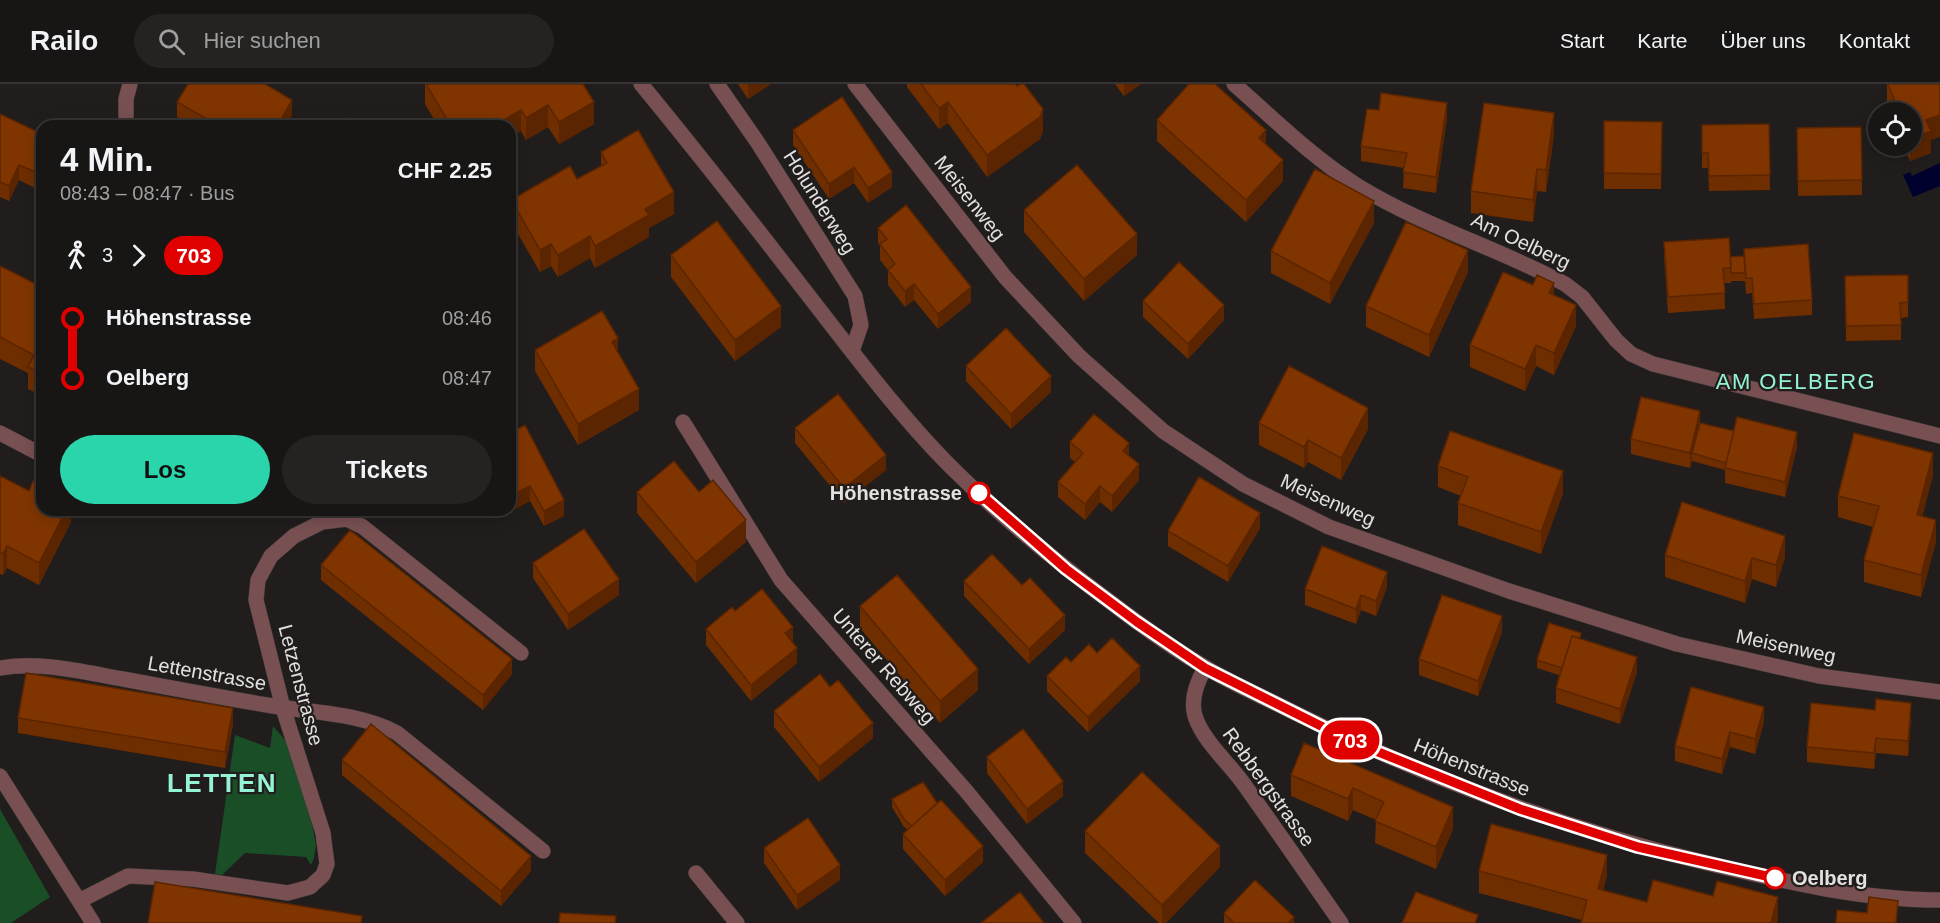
<!DOCTYPE html>
<html lang="de">
<head>
<meta charset="utf-8">
<style>
	body { margin:0; font-family:Helvetica,sans-serif; background:#252322; color:#f1f3f6; height:100vh; display:flex; flex-direction:column; font-size:22px; white-space:nowrap }
	* { box-sizing:border-box; margin:0 }
	p { font-size:20px; color:#9f9fa0 }
	.icon { flex:none; width:33px; height:33px; fill:none; stroke:currentColor; stroke-width:2; stroke-linecap:round; stroke-linejoin:round }
	.map { position:relative; flex:1; overflow:hidden }
	.sheet { position:absolute; left:36px; top:36px; width:480px; height:396px; display:flex; flex-direction:column; background:#181615; border-radius:18px; box-shadow:0 3px 15px #0003,0 0 0 2px #363534 }
	.sheet>* { flex:none }
	.badge { padding:0 12px; border-radius:20px; font-size:21px; line-height:39px }
	.tools { position:absolute; left:1868px; top:18px; display:grid; gap:12px }
	.tools a { display:grid; place-items:center; width:54px; height:54px; border-radius:50%; background:#181615; box-shadow:0 3px 15px #0003,0 0 0 2px #363534; font-size:30px }
	.map>.badge { position:absolute; translate:-50% -50%; box-shadow:0 0 0 3px #fff }
	.legs { display:flex; align-items:center; gap:9px; height:66px; padding:0 24px; font-size:20px }
	.legs p { margin-inline-start:auto }
	.overview { display:flex; align-items:center; justify-content:space-between; height:102px; padding:0 24px }
	h1 { font-size:33px; font-weight:600; line-height:45px }
	.button { display:flex; gap:12px; margin-top:auto; padding:12px 24px }
	.button a { flex:1; height:69px; border-radius:36px; background:#2bd5ac; color:#111; font-size:24px; font-weight:600; line-height:69px; text-align:center }
	.button a+a { background:#252322; color:#f1f3f6 }
	ul { padding:0 24px; list-style:none }
	li { display:flex; align-items:center; gap:21px; height:60px; font-size:22px }
	li i { display:grid; place-items:center; width:9px; height:100%; margin:0 8px; background:currentColor }
	li i::after { content:''; width:15px; height:15px; margin:-8px; border:4px solid; border-radius:50%; background:#181615 }
	li p { margin-inline-start:auto }
	li:first-child i { background:linear-gradient(#0000 50%,currentColor 0) }
	li:last-child i { background:linear-gradient(currentColor 50%,#0000 0) }
	header { display:flex; align-items:center; gap:36px; box-sizing:border-box; height:84px; padding:0 30px; background:#181615; border-bottom:2px solid #363534 }
	header strong { font-size:28px }
	nav { display:flex; gap:33px; margin-inline-start:auto; font-size:21px }
	.search { width:420px; height:54px; background:#252322; display:flex; align-items:center; gap:15px; box-sizing:border-box; padding:0 21px; border-radius:33px; color:#9f9fa0; font-size:22px }
	.map>svg:first-child { display:block }
</style>
</head>
<body>
<header>
<strong>Railo</strong>
<div class="search"><svg class="icon" aria-label="search" viewBox="0 0 24 24"><circle cx="10" cy="10" r="6"/><path d="M15 15l6 6"/></svg>Hier suchen</div>
<nav><a>Start</a><a>Karte</a><a>Über uns</a><a>Kontakt</a></nav>
</header>
<div class="map">
<svg width="1940" height="839" viewBox="0 0 1940 839">
	<rect width="100%" height="100%" fill="#201d1c"/>
	<path fill="#1a4e26" d="M273,642L285,656L297,686L310,730L316,761L314,774L311,781L306,773L245,769L222,791L215,790L235,651L270,664Z
		M0,725L50,813L11,839H0Z"/>
	<path fill="#00002d" d="M1940,79V102L1913,113L1903,91L1910,88L1912,92Z"/>
	<g fill="none" stroke-linecap="round" stroke-linejoin="round">
		<g stroke="#3b3837" stroke-width="16">
			<path id="minor" d="M641,0C697,68 751,137 805,207C851,266 896,327 948,380C999,431 1055,477 1113,520C1142,542 1173,565 1205,583C1232,600 1262,612 1291,627C1426,694 1564,745 1711,780C1786,798 1863,816 1940,816
				M717,0L758,59L855,212L861,241L852,267
				M855,0L1005,193L1079,272L1163,347L1243,400L1329,443L1509,507L1677,560L1819,592L1940,608
				M1234,0C1274,35 1313,74 1358,102C1423,142 1498,164 1565,200L1582,213L1616,256L1631,270L1653,280L1940,352
				M126,42V15L130,0
				M683,338L781,496L967,708L1074,839
				M0,349L42,371
				M0,584C40,577 83,588 123,595C171,604 219,613 267,621C310,629 358,628 397,649L543,767
				M1205,584C1197,598 1190,615 1195,632C1203,657 1228,678 1243,699C1276,745 1308,792 1341,839
				M0,692L93,839
				M696,789L737,839
				M79,817L128,792L193,795L288,809L310,803L323,791L327,780L323,749L283,624L256,516L258,496L271,472L294,452L322,438L347,435L363,443L521,569"/>
		</g>
		<use href="#minor" stroke="#785052" stroke-width="15"/>
	</g>
	<path fill="#6e2e00" d="M425,0H583L594,40L559,60L548,43L526,56L521,47L510,42H438L425,20Z
		M738,0H771L748,15Z
		M907,0H1015L1043,47L1040,55L987,93L948,39L939,45L907,3Z
		M1115,0H1141L1124,12Z
		M1887,0H1940L1931,56V69L1910,77L1904,62H1911V28H1890L1887,19Z
		M177,18L292,31L286,42H193L177,33Z
		M0,30L42,50V88L35,104L19,96L9,117L0,113Z
		M1447,34L1436,109L1403,104L1404,84L1361,77V62Z
		M1157,36L1283,97L1246,138L1157,57Z
		M1604,37L1662,38L1661,105H1604Z
		M1769,40L1770,106L1709,107L1708,84H1702V41Z
		M1861,43L1862,111L1798,112L1797,44Z
		M793,46L892,103L868,119L854,99L829,115L793,61Z
		M1554,51L1546,108L1537,107L1533,138L1471,129V107Z
		M601,68L674,130L649,144V153L595,184L590,174L558,193L551,182L540,188L511,138V116L577,95L601,82Z
		M1024,126L1137,171L1084,217L1024,148Z
		M1374,139L1330,220L1271,189V167Z
		M878,144L971,218L938,245L914,216L905,223L888,201V186L880,176V162L878,159Z
		M1664,158L1730,173L1812,216V231L1754,235L1752,209L1746,210L1745,197H1731V199H1724L1725,225L1668,229L1664,173Z
		M671,171L781,243L735,277L671,193Z
		M0,182L42,203V312L28,305V289L0,275Z
		M1468,188L1429,273L1366,243V222Z
		M1908,191V233L1901,234V256L1846,257L1845,192Z
		M1554,211L1576,242L1554,291L1536,282L1525,307L1470,283V261Z
		M1143,217L1224,236L1188,275L1143,233Z
		M535,266L618,269L639,326L578,361L535,287Z
		M966,282L1051,308L1011,345L966,297Z
		M1259,339L1368,345L1341,396L1308,378L1304,384L1259,361Z
		M1700,339L1797,363L1785,413L1725,399V386L1692,377L1690,384L1631,370V355Z
		M795,344L886,386L844,419L795,359Z
		M510,349L564,432L544,442L530,417L500,433L497,426H510Z
		M1070,358L1129,372L1139,396L1112,428L1100,418L1085,436L1058,413V398L1075,378L1070,374Z
		M1438,382L1563,409L1541,470L1458,441V419L1461,412L1438,403Z
		M1933,391L1922,433L1936,458L1921,513L1864,498V476L1873,443L1838,433V412Z
		M0,392L29,407L71,426V438L39,501L7,484L3,491L0,490Z
		M637,408H699L746,458L696,499L637,429Z
		M1260,444L1228,498L1168,462V447Z
		M1665,471L1785,473L1776,503L1752,495L1745,519L1665,493Z
		M533,479L619,511L568,546L533,494Z
		M321,481L512,590L483,626L321,496Z
		M964,497L1065,546L1029,580L964,512Z
		M1387,503L1376,532L1361,526L1356,540L1305,521V505Z
		M860,522L978,606L940,639L860,544Z
		M735,527L793,558L797,579L751,617L706,561V545Z
		M1502,548L1478,612L1419,591V575Z
		M1581,555L1637,588L1620,640L1556,619V604L1559,591L1537,584V576Z
		M1097,569L1140,597L1088,648L1047,607V592L1071,578Z
		M830,603L873,654L819,698L774,643V627Z
		M1875,626L1911,634L1908,672L1876,669L1874,685L1807,678V663Z
		M18,634L233,640L225,684L18,649Z
		M1764,638L1755,670L1730,663L1722,690L1675,677V662Z
		M1304,659L1453,745L1436,785L1375,759L1376,736L1353,726L1348,737L1291,712V691Z
		M987,673L1063,712L1027,740L987,689Z
		M342,676L531,787L501,822L342,691Z
		M892,715L937,719L983,778L945,812L903,765V750L908,746L904,743L892,723Z
		M1085,747L1220,783L1166,839H1159L1085,769Z
		M764,764L840,796L797,826L764,779Z
		M1479,787L1607,792L1603,806L1647,818L1778,835L1777,839H1581L1582,836L1479,809Z
		M1224,829L1294,839H1224Z"/>
	<path fill="#5a2500" d="M748,0H771L748,15Z
		M1124,0H1141L1124,12Z
		M292,16V31L286,42H277Z
		M594,18V40L559,60V38Z
		M948,18V39L939,45V24Z
		M1447,19V34L1436,109V93Z
		M548,21V43L526,56V34Z
		M1043,25V47L1040,55L987,93V71Z
		M521,26V47L510,54V42H493Z
		M1554,29V51L1546,108V86Z
		M1940,31V53L1931,56V69L1910,77V62H1911V54L1926,36Z
		M1266,46V68L1259,54Z
		M42,73V88L35,104V88Z
		M1283,76V97L1246,138V116Z
		M19,81V96L9,117V102Z
		M854,83V99L829,115V100Z
		M1537,85V107L1533,138V116Z
		M892,88V103L868,119V104Z
		M674,108V130L649,144V153L595,184V162L645,125Z
		M1374,117V139L1330,220V199Z
		M1137,150V171L1084,217V195Z
		M590,152V174L558,193V171Z
		M551,160V182L540,188V166Z
		M1468,166V188L1429,273V251Z
		M1554,199V221L1549,209Z
		M914,200V216L905,223V207Z
		M971,203V218L938,245V230Z
		M1224,221V236L1188,275V260Z
		M1576,221V242L1554,291V269Z
		M781,222V243L735,277V256Z
		M618,254V276L612,258Z
		M1536,261V282L1525,307V285Z
		M1051,292V308L1011,345V330Z
		M639,305V326L578,361V340Z
		M1368,324V345L1341,396V374Z
		M1700,327V343L1692,369V377L1690,384V369Z
		M1797,348V363L1785,413V398Z
		M1308,356V378L1304,384V363Z
		M1129,359V375L1123,367Z
		M1933,369V391L1917,453V431Z
		M886,371V386L844,419V404Z
		M1139,380V396L1112,428V412Z
		M1563,387V409L1541,470V448Z
		M530,402V417L500,433V426H510V412Z
		M1100,402V418L1085,436V420Z
		M564,416V432L544,442V427Z
		M66,426H71V438L39,501V479Z
		M1260,429V444L1228,498V482Z
		M746,436V458L696,499V478Z
		M1936,436V458L1921,513V491Z
		M1785,452V473L1776,503V481Z
		M7,462V484L3,491V470Z
		M1752,474V495L1745,519V497Z
		M1387,488V503L1376,532V517Z
		M619,495V511L568,546V530Z
		M1361,511V526L1356,540V525Z
		M1065,531V546L1029,580V565Z
		M1502,532V548L1478,612V597Z
		M793,543V558L785,549Z
		M797,564V579L751,617V601Z
		M1637,573V588L1620,640V625Z
		M512,575V590L483,626V611Z
		M1140,582V597L1088,648V633Z
		M978,585V606L940,639V617Z
		M1911,619V634L1908,672V657Z
		M1764,623V638L1755,670V655Z
		M233,624V640L225,684V668Z
		M873,639V654L819,698V683Z
		M1730,648V663L1722,690V675Z
		M1876,654V669L1874,685V669Z
		M1063,697V712L1027,740V725Z
		M1353,704V726L1348,737V715Z
		M1453,723V745L1436,785V763Z
		M983,762V778L945,812V796Z
		M1220,762V783L1166,839H1162V821Z
		M1607,771V792L1598,826V805Z
		M531,772V787L501,822V807Z
		M840,781V796L797,826V811Z
		M1778,813V835L1777,839H1771Z
		M1294,833V839H1288Z"/>
	<path fill="#803500" stroke="#5a2500" stroke-width="1.5" d="M188,0H265L292,16L277,42H235L226,37L223,42H219L177,18Z
		M426,0H583L594,18L559,38L548,21L526,34L521,26L493,42H451Z
		M921,0H1015L1017,2L1021,0H1024L1043,25L1040,33L987,71L948,18L939,24Z
		M1189,0H1215L1266,46L1259,54L1283,76L1246,116L1157,36Z
		M1888,0H1940V31L1926,36L1931,47L1911,54V28H1899Z
		M1381,9L1447,19L1436,93L1403,88L1407,69L1361,62L1367,25L1379,26Z
		M842,13L892,88L868,104L854,83L829,100L793,46Z
		M1484,19L1554,29L1546,86L1537,85L1533,116L1471,107Z
		M0,30L42,50V73L35,88L19,81L9,102L0,98Z
		M347,34L354,42H338Z
		M1604,37L1662,38L1661,90L1604,89Z
		M1769,40L1770,91L1709,92L1708,69H1702V41Z
		M1861,43L1862,96L1798,97L1797,44Z
		M638,46L674,108L645,125L649,131L595,162L590,152L558,171L551,160L540,166L511,116L570,82L577,95L607,79L601,68Z
		M1077,81L1137,150L1084,195L1024,126Z
		M1315,85L1374,117L1330,199L1271,167Z
		M906,121L971,203L938,230L914,200L905,207L888,186L895,180L880,160L887,155L878,144Z
		M717,137L781,222L735,256L671,171Z
		M1406,138L1468,166L1429,251L1366,222Z
		M1729,154L1731,184H1723L1725,209L1668,213L1664,158Z
		M1808,160L1812,216L1754,220L1752,194H1746L1744,165Z
		M1744,172L1745,189H1731L1730,173Z
		M1179,178L1224,221L1188,260L1143,217Z
		M0,182L42,203V290L28,283L34,271L0,253Z
		M1503,188L1533,201L1537,191L1554,199L1549,209L1576,221L1554,269L1536,261L1525,285L1470,261Z
		M1908,191V218L1900,219L1901,241L1846,242L1845,192Z
		M602,227L618,254L612,258L639,305L578,340L535,266Z
		M1006,244L1051,292L1011,330L966,282Z
		M1289,282L1368,324L1341,374L1308,356L1304,363L1259,339Z
		M838,310L886,371L844,404L795,344Z
		M1641,313L1700,327L1690,369L1631,355Z
		M1094,330L1129,359L1123,367L1139,380L1112,412L1100,402L1085,420L1058,398L1083,369L1070,358Z
		M1737,333L1797,348L1785,398L1725,384Z
		M1700,339L1734,347L1726,379L1692,369Z
		M525,341L564,416L544,427L530,402L510,412V349Z
		M1450,347L1563,387L1541,448L1458,419L1468,393L1438,382Z
		M1854,349L1933,369L1917,431L1936,436L1921,491L1864,476L1879,422L1838,412Z
		M674,377L699,408L713,396L746,436L696,478L637,408Z
		M0,392L29,407L33,397L42,402V426H66L39,479L7,462L3,470L0,468Z
		M1199,393L1260,429L1228,482L1168,447Z
		M1682,418L1785,452L1776,481L1752,474L1745,497L1665,471Z
		M584,445L619,495L568,530L533,479Z
		M350,446L512,575L483,611L321,481Z
		M1322,462L1387,488L1376,517L1361,511L1356,525L1305,505Z
		M992,470L1022,501L1030,494L1065,531L1029,565L964,497Z
		M897,491L978,585L940,617L860,522Z
		M762,505L793,543L785,549L797,564L751,601L706,545L732,523L735,527Z
		M1442,511L1502,532L1478,597L1419,575Z
		M1549,539L1581,549L1580,554L1572,552L1562,584L1537,576Z
		M1572,552L1637,573L1620,625L1556,604Z
		M1112,554L1140,582L1088,633L1047,592L1066,573L1071,578L1089,560L1097,569Z
		M26,589L233,624L225,668L18,634Z
		M820,590L830,603L838,596L873,639L819,683L774,627Z
		M1691,603L1764,623L1755,655L1730,648L1722,675L1675,662Z
		M1876,615L1911,619L1908,657L1876,654L1874,669L1807,663L1811,619L1875,626Z
		M371,640L531,772L501,807L342,676Z
		M1023,645L1063,697L1027,725L987,673Z
		M1304,659L1453,723L1436,763L1375,737L1384,718L1353,704L1348,715L1291,691Z
		M1142,688L1220,762L1162,821L1085,747Z
		M923,698L937,719L912,742L904,735L892,715Z
		M941,716L983,762L945,796L903,750Z
		M808,734L840,781L797,811L764,764Z
		M1491,740L1607,771L1598,805L1647,818L1653,796L1713,812L1717,797L1778,813L1771,839H1581L1587,816L1479,787Z
		M1255,796L1294,833L1288,839H1234L1224,829Z
		M155,798L362,832L361,839H148Z
		M1020,808L1044,839H981Z
		M1416,808L1478,831L1475,839H1402Z
		M1869,813L1898,817L1896,839H1836L1837,826L1867,829Z
		M560,829L616,832L615,839H559Z"/>
	<g fill="none" stroke-linecap="round" stroke-linejoin="round">
		<g stroke="#fff" stroke-width="14">
			<path id="line-1" d="M979,409L1066,485L1137,538L1205,584L1351,657L1520,725L1638,763L1775,794"/>
		</g>
		<use href="#line-1" stroke="#e00000" stroke-width="9"/>
	</g>
	<g fill="#fff" stroke="#e00000" stroke-width="3">
		<circle cx="979" cy="409" r="10"/>
		<circle cx="1775" cy="794" r="10"/>
	</g>
	<g text-anchor="middle" stroke-width="4.5" stroke-linejoin="round" paint-order="stroke">
		<g font-size="20" fill="#e3e1e0" stroke="#201d1c">
			<text transform="translate(970 114) rotate(52)" y="7">Meisenweg</text>
			<text transform="translate(820 118) rotate(58)" y="7">Holunderweg</text>
			<text transform="translate(1521 157) rotate(25)" y="7">Am Oelberg</text>
			<text transform="translate(1328 416) rotate(24)" y="7">Meisenweg</text>
			<text transform="translate(1786 562) rotate(12)" y="7">Meisenweg</text>
			<text transform="translate(884 582) rotate(49)" y="7">Unterer Rebweg</text>
			<text transform="translate(207 589) rotate(10)" y="7">Lettenstrasse</text>
			<text transform="translate(301 601) rotate(75)" y="7">Letzenstrasse</text>
			<text transform="translate(1472 683) rotate(22)" y="7">Höhenstrasse</text>
			<text transform="translate(1269 703) rotate(54)" y="7">Rebbergstrasse</text>
		</g>
		<g font-size="20" font-weight="bold" fill="#e3e1e0" stroke="#201d1c" text-anchor="end">
			<text x="962" y="416">Höhenstrasse</text>
			<text x="1792" y="801" text-anchor="start">Oelberg</text>
		</g>
		<g font-size="22" letter-spacing="1.5" fill="#95f3d5" stroke="#201d1c">
			<text x="1796" y="305">AM OELBERG</text>
		</g>
		<g font-size="26" font-weight="bold" letter-spacing="1.5" fill="#95f3d5" stroke="#201d1c">
			<text x="222" y="708">LETTEN</text>
		</g>
	</g>
</svg>
<div class="tools">
<a><svg class="icon" aria-label="locate" viewBox="0 0 24 24"><circle cx="12" cy="12" r="6"/><path d="M12 2v4M12 18v4M2 12h4M18 12h4"/></svg></a>
</div>
<b class="badge" style="left:1350px;top:656px;background:#e00000;color:#fff">703</b>
<section class="sheet">
<div class="overview"><div><h1>4 Min.</h1><p>08:43 – 08:47 · Bus</p></div><b>CHF 2.25</b></div>
<div class="legs"><svg class="icon" aria-label="walk" viewBox="0 0 24 24"><circle cx="13" cy="4" r="2"/><path d="M13 8l-2 6 4 7M11 14l-3 7M7 12l3-4h3l4 4"/></svg>3<svg class="icon" aria-label="forward" viewBox="0 0 24 24"><path d="M9 5l7 7-7 7"/></svg><b class="badge" style="background:#e00000;color:#fff">703</b></div>
<ul>
<li><i style="color:#e00000"></i><b>Höhenstrasse</b><p>08:46</p></li>
<li><i style="color:#e00000"></i><b>Oelberg</b><p>08:47</p></li>
</ul>
<div class="button"><a>Los</a><a>Tickets</a></div>
</section>
</div>
</body>
</html>
